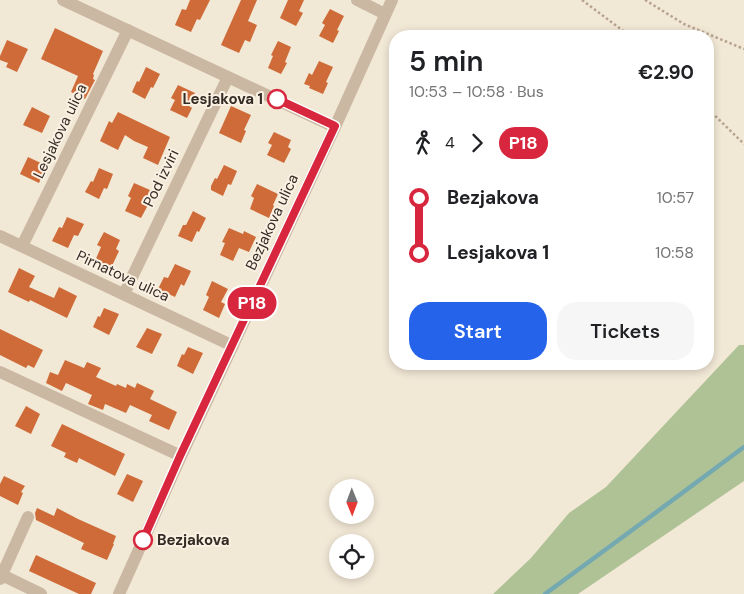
<!DOCTYPE html>
<html lang="en">
<head>
<meta charset="utf-8">
<style>
	body { margin:0; font-family:"DM Sans",sans-serif; background:#f6f6f6; color:#202124; height:100vh; display:flex; flex-direction:column; font-size:19px; white-space:nowrap }
	* { box-sizing:border-box; margin:0 }
	p { font-size:16px; color:#757577 }
	.icon { flex:none; width:28px; height:28px; fill:none; stroke:currentColor; stroke-width:2; stroke-linecap:round; stroke-linejoin:round }
	.map { position:relative; flex:1; overflow:hidden }
	.details { position:absolute; left:389px; top:30px; width:325px; height:340px; display:flex; flex-direction:column; background:#fff; border-radius:20px; box-shadow:0 2px 8px #0003 }
	.details>* { flex:none }
	.badge { padding:0 10px; border-radius:16px; font-size:18px; line-height:32px }
	.needle { width:32px; rotate:179deg }
	.buttons { position:absolute; left:329px; top:479px; display:grid; gap:10px }
	.buttons a { display:grid; place-items:center; width:45px; height:45px; border-radius:50%; background:#fff; box-shadow:0 2px 8px #0003; font-size:25px }
	.map>.badge { position:absolute; translate:-50% -50%; box-shadow:0 0 0 2px #fff }
	.legs { display:flex; align-items:center; gap:8px; height:55px; padding:0 20px; font-size:16px }
	.legs p { margin-inline-start:auto }
	.head { display:flex; align-items:center; justify-content:space-between; height:85px; padding:0 20px }
	h1 { font-size:28px; font-weight:600; line-height:38px }
	.primary-button { display:flex; gap:10px; margin-top:auto; padding:10px 20px }
	.primary-button a { flex:1; height:58px; border-radius:20px; background:#2563eb; color:#fff; font-size:20px; font-weight:600; line-height:58px; text-align:center }
	.primary-button a+a { background:#f6f6f6; color:#202124 }
	ul { padding:0 20px; list-style:none }
	li { display:flex; align-items:center; gap:18px; height:55px; font-size:19px }
	li i { display:grid; place-items:center; width:8px; height:100%; margin:0 6px; background:currentColor }
	li i::after { content:''; width:12px; height:12px; margin:-6px; border:4px solid; border-radius:50%; background:#fff }
	li p { margin-inline-start:auto }
	li:first-child i { background:linear-gradient(#0000 50%,currentColor 0) }
	li:last-child i { background:linear-gradient(currentColor 50%,#0000 0) }
	.map>svg:first-child { display:block }
</style>
</head>
<body>
<div class="map">
<svg width="744" height="594" viewBox="0 0 744 594">
	<rect width="100%" height="100%" fill="#f2e8d6"/>
	<path fill="#afc296" d="M739,345H744V481L578,594H493L531,558L569,513L606,487Z"/>
	<g fill="none" stroke-linecap="round" stroke-linejoin="round">
		<path stroke="#74a9b1" stroke-width="4.5" d="M545,594L639,525L744,447"/>
	</g>
	<path fill="#ce6b38" d="M190,0H210L200,20L197,19L191,32L175,25L182,9L186,10Z
		M241,0H257L248,21L257,25L250,42L245,40L239,53L221,45Z
		M288,0H304L299,11L303,13L296,26L280,18Z
		M330,9L344,16L337,30L339,31L333,43L319,36L325,25L322,23Z
		M55,28L103,51L93,74L94,75L93,79L95,80L85,99L71,92L78,76L41,59Z
		M7,40L28,49L17,72L6,67L8,63L0,60V56Z
		M278,41L291,47L285,62L287,63L281,74L268,68L273,56L271,55Z
		M319,61L333,67L326,82L328,83L323,94L309,88L310,86L304,84L309,73L312,75Z
		M146,67L160,74L153,88L151,87L145,99L132,92L137,81L139,82Z
		M178,85L195,93L189,106L192,108L187,118L170,110L175,100L171,98Z
		M231,106L251,115L244,130L246,131L241,143L219,133Z
		M32,107L50,116L42,133L23,125Z
		M118,112L170,137L158,165L143,158L148,147L134,141L125,135L118,150L100,141L109,121L112,123Z
		M274,132L291,140L288,147L291,149L284,163L267,155L272,145L268,143Z
		M28,157L43,164L42,167L45,169L39,183L20,174Z
		M224,165L237,171L231,185L228,184L223,196L211,190V186L215,178L217,179Z
		M99,168L113,174L107,189L104,188L99,199L85,192L91,181L93,182Z
		M134,183L150,190L144,203L148,205L141,218L125,211L131,198L128,196Z
		M257,184L278,194L273,205L274,206L269,218L250,209L254,198L251,196Z
		M193,211L206,218L199,232L197,231L192,242L178,236L183,225H186Z
		M67,217L84,224L78,236L74,235L68,248L52,241L59,227L62,228Z
		M229,228L243,234L244,231L256,237L249,252L239,248L233,261L220,255L225,243L222,242Z
		M104,232L120,240L116,249L119,251L111,268L95,261L101,247L97,245Z
		M175,264L191,271L184,286L181,284L175,297L158,289L164,277L168,278Z
		M19,268L35,276L29,287L54,298L59,287L77,296L67,318L30,300L29,302L8,292Z
		M212,281L228,289L221,302L225,304L219,318L203,310L209,297L206,295Z
		M104,308L119,314L109,335L93,327L98,316L100,317Z
		M147,328L162,334L152,354L136,347Z
		M0,329L43,350L34,368L28,365L26,368L0,355Z
		M188,347L203,353L193,374L177,366L182,354L184,355Z
		M65,360L84,368L87,362L101,368L96,377L116,386L117,384L126,388L127,384L135,388L137,383L154,391L150,399L177,412L169,430L149,421L152,415L130,405L126,413L105,404L103,410L88,404L92,395L66,383L62,391L46,383L50,372L58,375Z
		M26,406L40,414L31,434L15,426Z
		M62,424L125,454L115,476L79,458L77,463L64,457L66,453L51,446Z
		M127,474L143,481L133,502L117,494Z
		M4,476L25,486L21,492L23,493L18,505L0,496V484Z
		M37,508L54,516L57,508L78,519L116,536L113,544H114L107,560L81,549L84,543L36,520L35,513Z
		M36,555L96,583L91,594H79L29,571Z"/>
	<g fill="none" stroke-linecap="round" stroke-linejoin="round">
		<path stroke="#b7a28c" stroke-width="2.5" stroke-dasharray="2.5 2.5" stroke-linecap="butt" d="M582,0L630,36
			M645,0L684,24L744,49
			M708,109L744,144"/>
		<path stroke="#cbb8a2" stroke-width="12" d="M63,0L335,127
			M357,0L385,14
			M0,236L233,346
			M22,246L128,30
			M124,294L228,77
			M0,372L181,456
			M2,575L41,594
			M0,579L28,517
			M119,594L181,456L335,127L392,0"/>
	</g>
	<g fill="none" stroke-linecap="round" stroke-linejoin="round">
		<g stroke="#fff" stroke-width="11">
			<path id="line-1" d="M143,540L180,456L335,126L277,99"/>
		</g>
		<use href="#line-1" stroke="#d7263d" stroke-width="8"/>
	</g>
	<g fill="#fff" stroke="#d7263d" stroke-width="2.5">
		<circle cx="277" cy="99" r="9"/>
		<circle cx="143" cy="540" r="9"/>
	</g>
	<g text-anchor="middle" stroke-width="4" stroke-linejoin="round" paint-order="stroke">
		<g font-size="15" font-weight="bold" fill="#352b25" stroke="#faf1e3" text-anchor="end">
			<text x="263" y="104">Lesjakova 1</text>
			<text x="157" y="545" text-anchor="start">Bezjakova</text>
		</g>
		<g font-size="15" fill="#352b25" stroke="#faf1e3">
			<text transform="translate(60 131) rotate(-64)" y="5">Lesjakova ulica</text>
			<text transform="translate(161 178) rotate(-64)" y="5">Pod izviri</text>
			<text transform="translate(272 222) rotate(-65)" y="5">Bezjakova ulica</text>
			<text transform="translate(123 276) rotate(25)" y="5">Pirnatova ulica</text>
		</g>
	</g>
</svg>
<div class="buttons">
<a><svg class="needle" viewBox="-14 -14 28 28"><path d="M0-13l5 13h-10z" fill="#e53935"/><path d="M0 13l5-13h-10z" fill="#757577"/></svg></a>
<a><svg class="icon" aria-label="locate" viewBox="0 0 24 24"><circle cx="12" cy="12" r="6"/><path d="M12 2v4M12 18v4M2 12h4M18 12h4"/></svg></a>
</div>
<b class="badge" style="left:252px;top:303px;background:#d7263d;color:#fff">P18</b>
<section class="details">
<div class="head"><div><h1>5 min</h1><p>10:53 – 10:58 · Bus</p></div><b>€2.90</b></div>
<div class="legs"><svg class="icon" aria-label="walk" viewBox="0 0 24 24"><circle cx="13" cy="4" r="2"/><path d="M13 8l-2 6 4 7M11 14l-3 7M7 12l3-4h3l4 4"/></svg>4<svg class="icon" aria-label="forward" viewBox="0 0 24 24"><path d="M9 5l7 7-7 7"/></svg><b class="badge" style="background:#d7263d;color:#fff">P18</b></div>
<ul>
<li><i style="color:#d7263d"></i><b>Bezjakova</b><p>10:57</p></li>
<li><i style="color:#d7263d"></i><b>Lesjakova 1</b><p>10:58</p></li>
</ul>
<div class="primary-button"><a>Start</a><a>Tickets</a></div>
</section>
</div>
</body>
</html>
